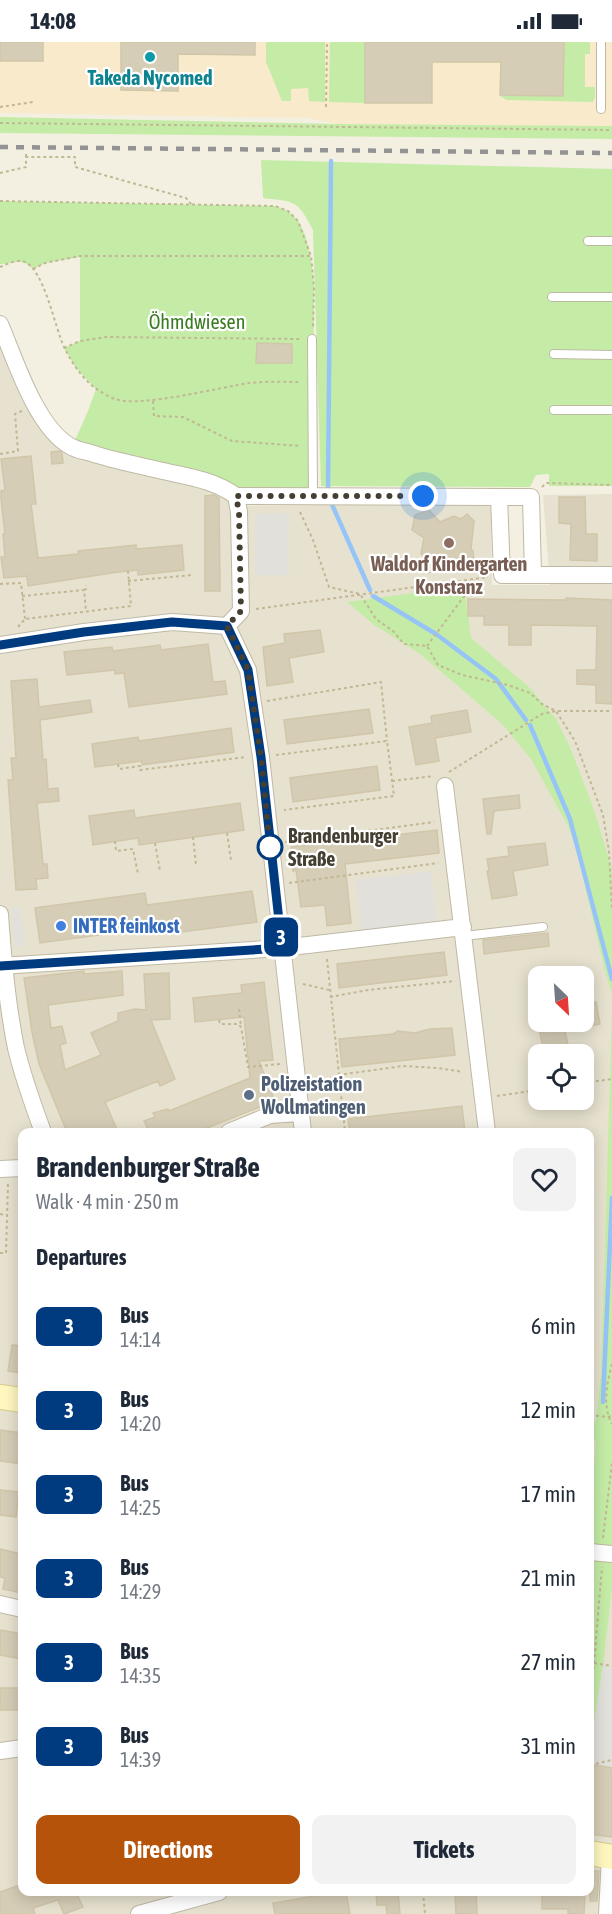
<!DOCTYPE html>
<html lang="en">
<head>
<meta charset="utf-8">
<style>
	body { margin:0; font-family:"Asap Condensed",sans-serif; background:#f2f2f3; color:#1f2937; height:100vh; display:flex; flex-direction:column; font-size:22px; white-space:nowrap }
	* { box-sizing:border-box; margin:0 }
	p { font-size:20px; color:#747a83 }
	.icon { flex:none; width:33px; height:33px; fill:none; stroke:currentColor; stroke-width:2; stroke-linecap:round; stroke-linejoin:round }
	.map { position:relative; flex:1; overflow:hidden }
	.panel { position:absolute; left:18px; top:1086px; width:576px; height:768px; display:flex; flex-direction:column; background:#fff; border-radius:12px; box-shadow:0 3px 15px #0003 }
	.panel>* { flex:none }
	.badge { padding:0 12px; border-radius:9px; font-size:21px; line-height:39px }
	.needle { width:39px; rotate:155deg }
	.fabs { position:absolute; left:528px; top:924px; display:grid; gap:12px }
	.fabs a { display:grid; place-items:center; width:66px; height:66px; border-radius:12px; background:#fff; box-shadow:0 3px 15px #0003; font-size:30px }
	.you { position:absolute; width:30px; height:30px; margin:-15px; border:4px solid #fff; border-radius:50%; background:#1a73e8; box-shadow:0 0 0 9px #1a73e833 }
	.map>.badge { position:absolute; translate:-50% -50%; box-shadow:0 0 0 3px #fff }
	h2 { padding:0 18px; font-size:22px; line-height:54px }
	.round { display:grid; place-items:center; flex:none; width:63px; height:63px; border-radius:12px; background:#f2f2f3 }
	.summary { display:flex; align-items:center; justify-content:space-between; height:102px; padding:0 18px }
	h1 { font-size:28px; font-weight:700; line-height:45px }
	.cta { display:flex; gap:12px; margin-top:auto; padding:12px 18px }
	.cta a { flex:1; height:69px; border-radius:12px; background:#b45309; color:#fff; font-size:24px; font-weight:700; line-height:69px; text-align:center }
	.cta a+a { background:#f2f2f3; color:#1f2937 }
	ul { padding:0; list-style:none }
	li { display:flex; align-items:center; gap:18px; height:84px; padding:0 18px }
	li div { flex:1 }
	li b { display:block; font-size:22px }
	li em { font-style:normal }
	li .badge { min-width:66px; font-weight:700; text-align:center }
	.status { display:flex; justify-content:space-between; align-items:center; height:42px; padding:0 30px; background:#fff; direction:ltr }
	.status svg { height:16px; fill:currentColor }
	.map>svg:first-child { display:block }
</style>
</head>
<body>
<div class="status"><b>14:08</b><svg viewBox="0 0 49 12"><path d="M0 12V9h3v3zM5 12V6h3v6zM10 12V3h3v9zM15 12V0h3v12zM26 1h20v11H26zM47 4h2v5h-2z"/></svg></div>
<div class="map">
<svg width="612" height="1872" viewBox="0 0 612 1872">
	<rect width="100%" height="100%" fill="#f3f0e2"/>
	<path fill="#e7e2cf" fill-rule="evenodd" d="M0,303L46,395L72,413L88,419L153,436L208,446L226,454L232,464L491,461L492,543H550L543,453L612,452V1872H0ZM538,934H584V980H538ZM538,1012H584V1058H538ZM22,1090H590V1850H22Z"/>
	<path fill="#f8eaca" d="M0,0H612V84L337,82L309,76L0,71Z"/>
	<path fill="#c4eca6" d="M266,0H325V60L309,59L308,46L291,47V59H282L266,20Z
		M330,0H365V61L329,60Z
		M564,0H590V12H585V45H595V55L593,60L507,58L500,54H563Z
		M0,75L337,82L612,84V97L0,91Z
		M261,118L612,127V444H549V432L536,433L530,445L321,444L313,188C297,157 295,160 263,156Z
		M0,159L275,164C279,166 285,167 289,170C309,184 312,222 314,245L313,454H236L72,405L88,369L96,347L76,326L64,306L80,299V215L45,221L33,227C22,215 13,222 0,222Z
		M464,544L471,596L529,645L556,677L570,705L593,765L612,827V952L605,929L576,806L568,784L531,717L504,684L464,649L420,612L373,582L347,560Z
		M612,969V1547L603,1623L590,1707V1472L596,1399L590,1398V1379H596L601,1332Z"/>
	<path fill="#e2e0db" d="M289,471V533H255V472Z
		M431,829L437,881L362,890L355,838Z
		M21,865L24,904H14L11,866Z
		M603,1623L612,1625V1725L590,1722V1707Z"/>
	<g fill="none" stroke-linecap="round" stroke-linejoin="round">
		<path stroke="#97c4f7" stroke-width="4.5" d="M328,447L331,119
			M330,458L370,548
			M373,554L436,592L496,637L526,678
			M530,683L570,777L612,937
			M603,1360L612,1156"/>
	</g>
	<path fill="#d5cdb6" stroke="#d1c6a9" stroke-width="1.5" d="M0,0H43V19H0Z
		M121,0H255V13L178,12V49L121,48Z
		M365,0H564L563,54L500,53L501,20H432V61H365Z
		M257,301L292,302V321H256Z
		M60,409L62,411L63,421L52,422L51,410Z
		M31,414L36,462H31L38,516L78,512V509L136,503V507L182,503L184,528L138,533V528L118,530L28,544L27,534L4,536L1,515H5L3,492H5L1,456V449L5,448L1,417Z
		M214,453L219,456L220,549H205V454Z
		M559,455H585L586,492H597V519L570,518L571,482L559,481Z
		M429,468L440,480L454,474L461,477L467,472L474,479L471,507L473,509L474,518L468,525H445L428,531L421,525L425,518L421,511L424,496L412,488L415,473Z
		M566,556L612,558V662L596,661V643L577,642V628H596L597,584L531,583V603H509V583H484V574H468V557L566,558Z
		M320,588L324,610L289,616L293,640L267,644L263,605L285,601L284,592Z
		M208,602L213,640L225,639L227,652L129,665L124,631L115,632V628L67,633L64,610L112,605L113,609L160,603L161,608Z
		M37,637L39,665L90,658L92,670L40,678L43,718L46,717L48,747L58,746L59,759L37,761L43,822H47L48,836L36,837L37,847L16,848L8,738H13L11,716H16L11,639Z
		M369,667L373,691L287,702L284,678Z
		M467,668L471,690L435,696L439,719L416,723L409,685L432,681L431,674Z
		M231,686L234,710L142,723V719L95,725L92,702L138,695L139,699Z
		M377,724L380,748L293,760L290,736Z
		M519,753L520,766L494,769L491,792H487L483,757Z
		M240,761L244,788L139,803L138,796L93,803L89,774L134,768L135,776Z
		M437,788L439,811L345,822L351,881L327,884L325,863L301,865L296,828L293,829L291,805Z
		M545,801L548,823L513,829L517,853L492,857L487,829H489L487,817L509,814L508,805Z
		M252,849L257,880L167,892L166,884L40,901L35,866L145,851L147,863Z
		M548,891L549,904L484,912L483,898Z
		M444,910L447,933L339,946L337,922Z
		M84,929V932L122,929L123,953L48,963L51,986L62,984L66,1001L60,1003L65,1028L101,1013L91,991L118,979V971L135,967L146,968L144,932L169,931L170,977L151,978L175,1037L160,1044L158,1039L105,1060L118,1090H67L39,1022L32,990L24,936Z
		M264,940L273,1018L259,1019L275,1059L197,1090H149L144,1079L155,1075L153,1071L168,1067L169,1069L250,1036L244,975L195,980L193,956L242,951L241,943Z
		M596,960L600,982L565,989L570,1012H546L541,997L540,990H542L539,980H584V963Z
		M452,986L455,1013L342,1025L339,997L393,992L398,989L415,991L430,987Z
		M462,1064L465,1090H350L348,1077Z
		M12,1303L22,1304V1331L8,1329Z
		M0,1388L22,1391V1422L0,1419Z
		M0,1448L19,1450L16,1475L0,1473Z
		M0,1507L22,1512V1551L3,1547L5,1536L0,1535Z
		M0,1588L22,1592V1617L0,1613Z
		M0,1646H22V1668H0Z
		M595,1723L612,1726V1795L590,1792V1730Z
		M590,1829H599L597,1859H590Z
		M22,1842V1850H76L83,1865L64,1872L58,1858L33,1866L35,1872H0V1850Z
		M327,1850H346L350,1872H275L273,1861L320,1853L319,1851Z
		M376,1850H398L400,1872H387L386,1863H377Z
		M455,1850H476L477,1872H456Z
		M542,1850H585L584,1872H568V1867H542Z"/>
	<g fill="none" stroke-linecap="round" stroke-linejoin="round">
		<g stroke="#bfb9a4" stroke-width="10">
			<path id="service" d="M601,67V0
				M588,199H612
				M552,255H612
				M312,297L313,454
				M554,312L612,313
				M554,368H612
				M464,894L543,885"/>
		</g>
		<g stroke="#bfb9a4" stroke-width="18">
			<path id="minor" d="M0,282C15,317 36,385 70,404C76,408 84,409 91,411C115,419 139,423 163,429C189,435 214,438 236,454L239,470L241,569L227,584
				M236,454L499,455L502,533H612
				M499,455H531L533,533
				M0,603L84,590L172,580L227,584L248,628L261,715L303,1090
				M445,744L487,1090
				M0,872C3,917 7,962 16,1006C23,1035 33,1063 43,1090
				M0,924L282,906L463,885
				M229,1090L270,1073L300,1071
				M0,1127L22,1126
				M590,1510L612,1512
				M0,1562L22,1567
				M0,1709L22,1706
				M139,1872L219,1850
				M607,1872L610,1815"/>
		</g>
		<g stroke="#d7cc8c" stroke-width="26">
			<path id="secondary" d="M0,1355L22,1358
				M590,1811L612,1815"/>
		</g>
		<path stroke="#c2b794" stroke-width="2" stroke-dasharray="3 3" stroke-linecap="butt" d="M0,65L33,60
			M326,65L327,0
			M0,81L612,88
			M26,115V109
			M0,131L26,125V115H75V125L186,156L192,163
			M0,159L275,164L288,169L298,179L311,214L314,245L313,286
			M0,225C7,222 15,218 22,219C44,223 55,288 65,307C72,321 82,336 95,346C101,350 109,355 115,357C141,366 220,345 250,341C267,339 284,340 300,340
			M33,227L45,221L80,214H311
			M64,306L80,299L106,295L300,297
			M153,359L154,374L183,375L232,399L301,404
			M0,412L18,409L15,372L22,369
			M542,445L546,441L612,443
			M300,470L313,498L329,545L360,552L376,577L393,589L404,602L427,604L438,623L462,633L508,643L530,651L542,662L556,669L575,699L603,773L609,809L612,868
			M128,539L192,533
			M0,542L21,541L25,577
			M84,548L86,547V543
			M22,554L84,548L86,569
			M256,567L488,535
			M18,585L25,577L131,564L128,529
			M427,604L477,537
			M267,659L381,640L387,699
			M276,713L387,699L394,754L284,768
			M118,722L119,727L140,724V728L246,715
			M449,730L542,672L556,669H612
			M392,739L434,734
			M227,791L231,818
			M193,795L196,823
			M115,799L116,809L133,807L138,832
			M285,800L434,780
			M155,801L160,829
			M289,841L438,821
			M327,917L345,1090
			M303,942L329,948
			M330,955L368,948L455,939
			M239,967L241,985
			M219,978L220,982H238L241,985L248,1025L280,1022
			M338,1033L403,1024L438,1026L463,1030
			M584,1041L612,1037
			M497,1054L538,1048
			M0,1172L7,1173
			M0,1211H6L8,1141
			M612,1322C607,1341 602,1364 612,1382
			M590,1325H594
			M590,1373L608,1375L612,1374
			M603,1496L612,1421
			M594,1621L612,1624
			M590,1669L602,1525
			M590,1723L612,1718
			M423,1850L425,1872"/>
		<use href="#service" stroke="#fff" stroke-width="8"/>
		<use href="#minor" stroke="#fff" stroke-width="16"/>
		<use href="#secondary" stroke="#fff7bf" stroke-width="24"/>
		<path stroke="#939393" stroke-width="4.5" stroke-dasharray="8 8" stroke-linecap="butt" d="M0,105L612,111"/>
	</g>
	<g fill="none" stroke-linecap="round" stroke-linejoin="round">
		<g stroke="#fff" stroke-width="14">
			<path id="line" d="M0,603L84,590L172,580L227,584L248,628L261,715L282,906L0,924"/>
		</g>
		<use href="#line" stroke="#003b80" stroke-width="9"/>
		<path stroke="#453f32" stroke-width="6" stroke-dasharray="0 10.8" d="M270,805V806L261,715L248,628L227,584L241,569L239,470L236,454H423"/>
	</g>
	<circle fill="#0f9aa8" stroke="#fff" stroke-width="2" cx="150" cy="15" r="6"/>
	<circle fill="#8d6e63" stroke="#fff" stroke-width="2" cx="449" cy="501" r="6"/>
	<circle fill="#fff" stroke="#003b80" stroke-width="3" cx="270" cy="805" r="12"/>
	<circle fill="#3f7fe0" stroke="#fff" stroke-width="2" cx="61" cy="884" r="6"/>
	<circle fill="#5c6f8a" stroke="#fff" stroke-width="2" cx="249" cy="1053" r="6"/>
	<g text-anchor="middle" stroke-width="4.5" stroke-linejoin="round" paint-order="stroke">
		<g font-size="20" font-weight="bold" fill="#0d838f" stroke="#fff">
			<text x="150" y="43">Takeda Nycomed</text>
		</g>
		<g font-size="20" fill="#387b21" stroke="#fff">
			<text x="197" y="287">Öhmdwiesen</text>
		</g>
		<g font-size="20" font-weight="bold" fill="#785e54" stroke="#fff">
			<text x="449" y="529">Waldorf Kindergarten<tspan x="449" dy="23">Konstanz</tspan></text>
		</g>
		<g font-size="20" font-weight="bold" fill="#453f32" stroke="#fff" text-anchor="start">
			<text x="288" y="801">Brandenburger<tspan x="288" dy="23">Straße</tspan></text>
		</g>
		<g font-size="20" font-weight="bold" fill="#366cbe" stroke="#fff" text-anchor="start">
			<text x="73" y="891">INTER feinkost</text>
		</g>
		<g font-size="20" font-weight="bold" fill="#4e5e75" stroke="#fff" text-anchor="start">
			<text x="261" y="1049">Polizeistation<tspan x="261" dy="23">Wollmatingen</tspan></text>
		</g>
	</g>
</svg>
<div class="fabs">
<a><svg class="needle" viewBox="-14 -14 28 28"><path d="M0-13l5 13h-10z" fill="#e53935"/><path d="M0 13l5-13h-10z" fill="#747a83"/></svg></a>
<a><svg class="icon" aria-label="locate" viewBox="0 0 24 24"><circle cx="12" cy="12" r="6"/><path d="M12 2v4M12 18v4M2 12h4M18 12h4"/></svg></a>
</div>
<div class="you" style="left:423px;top:454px"></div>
<b class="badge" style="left:281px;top:895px;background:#003b80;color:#fff">3</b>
<section class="panel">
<div class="summary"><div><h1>Brandenburger Straße</h1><p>Walk · 4 min · 250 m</p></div><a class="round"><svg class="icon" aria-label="heart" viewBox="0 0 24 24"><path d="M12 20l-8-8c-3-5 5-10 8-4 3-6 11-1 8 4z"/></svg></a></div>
<h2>Departures</h2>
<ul>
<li><span class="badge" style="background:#003b80;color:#fff">3</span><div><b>Bus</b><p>14:14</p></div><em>6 min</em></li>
<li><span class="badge" style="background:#003b80;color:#fff">3</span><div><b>Bus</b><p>14:20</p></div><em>12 min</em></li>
<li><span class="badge" style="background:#003b80;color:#fff">3</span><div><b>Bus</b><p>14:25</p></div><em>17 min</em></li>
<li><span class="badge" style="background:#003b80;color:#fff">3</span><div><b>Bus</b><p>14:29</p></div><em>21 min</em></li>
<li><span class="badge" style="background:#003b80;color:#fff">3</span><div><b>Bus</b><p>14:35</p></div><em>27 min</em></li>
<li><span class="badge" style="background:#003b80;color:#fff">3</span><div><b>Bus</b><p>14:39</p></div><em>31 min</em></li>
</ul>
<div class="cta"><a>Directions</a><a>Tickets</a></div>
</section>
</div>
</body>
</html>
